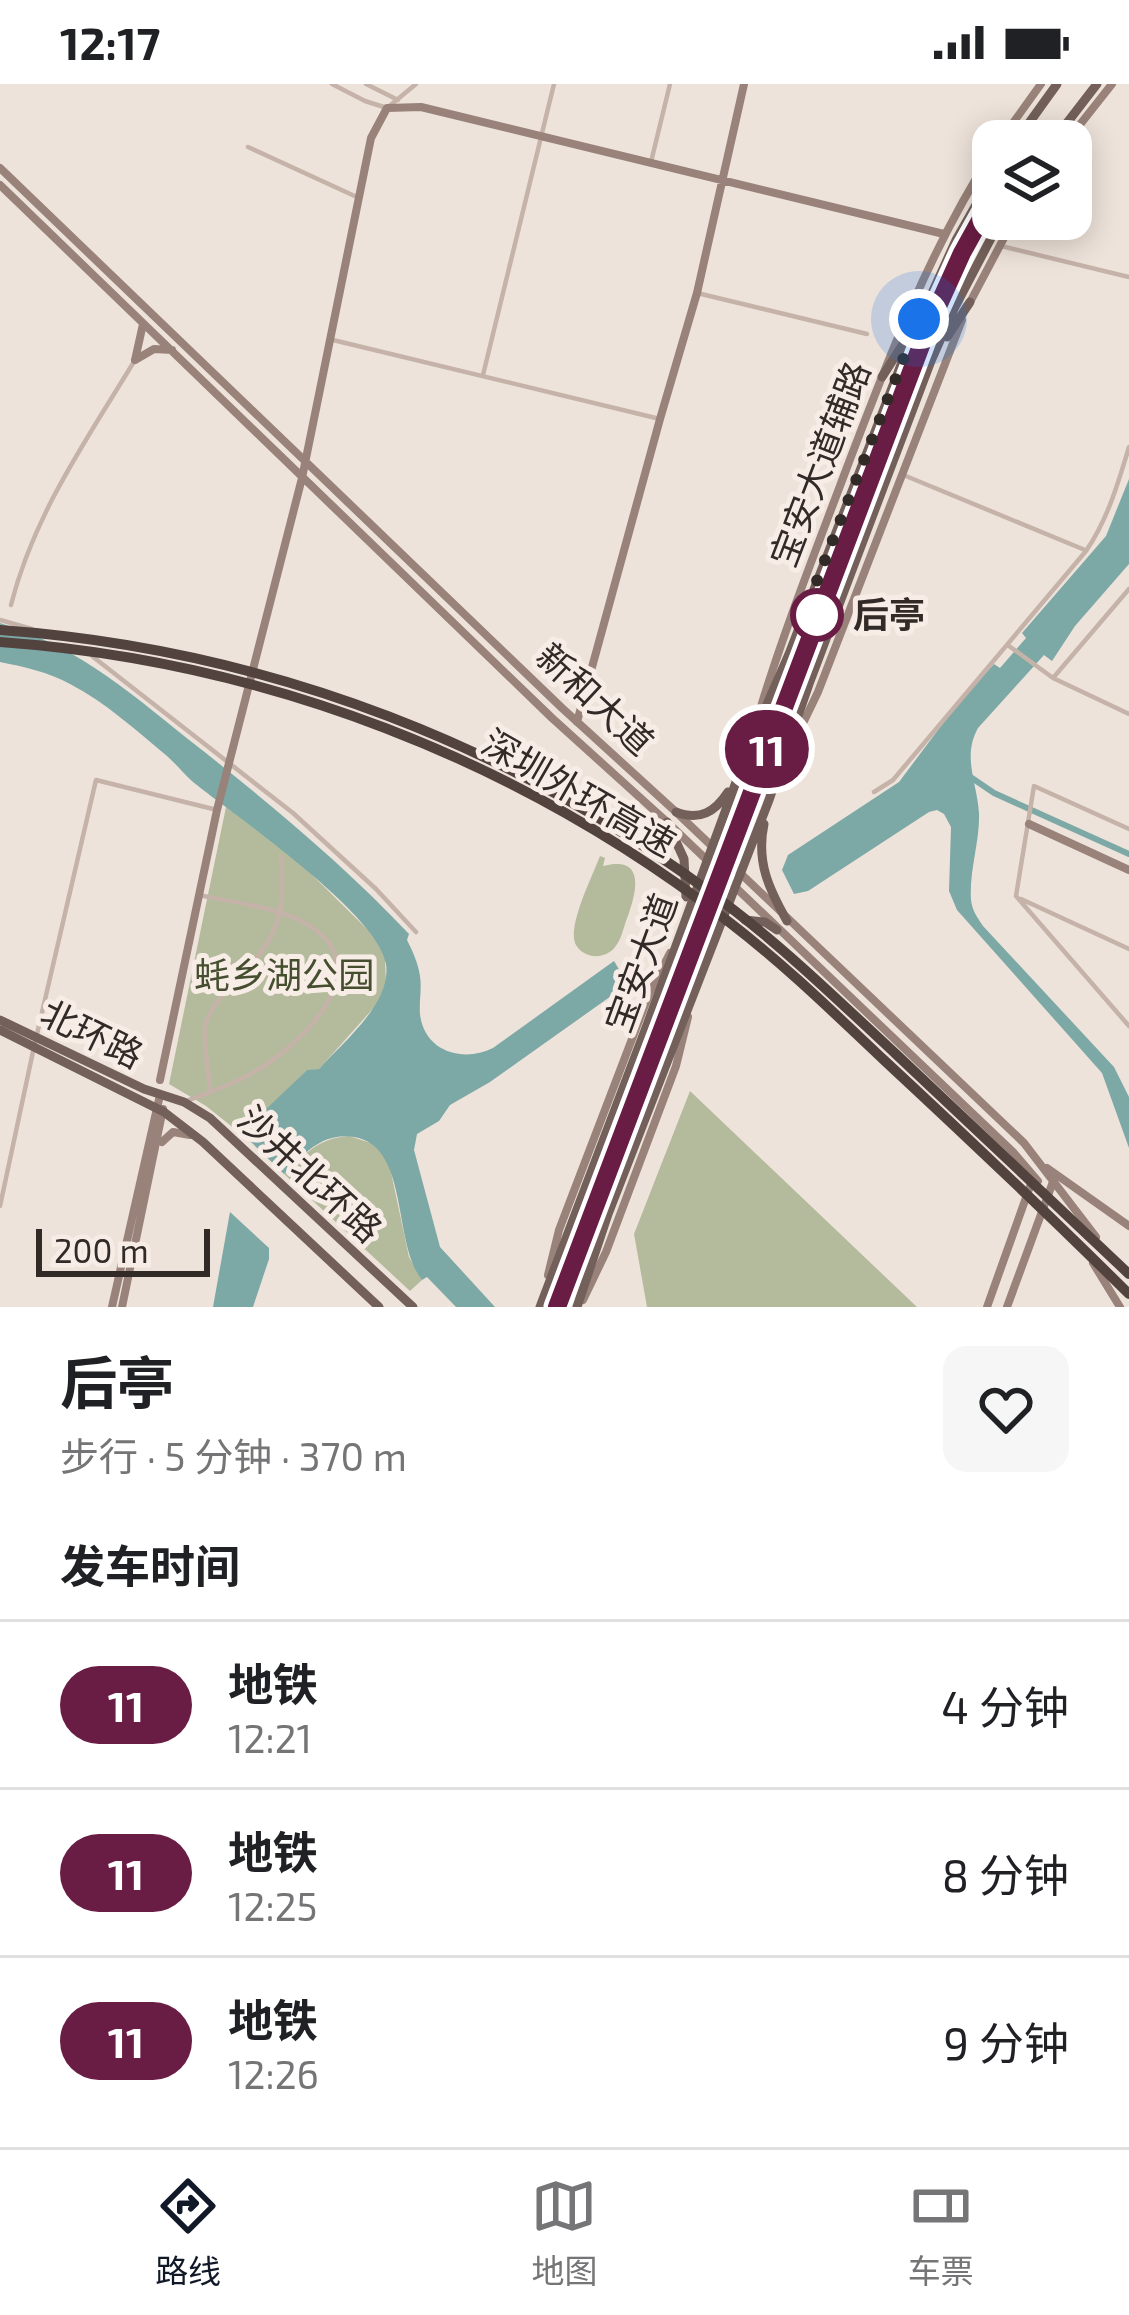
<!DOCTYPE html>
<html lang="zh">
<head>
<meta charset="utf-8">
<style>
	body { margin:0; font-family:"Exo 2","Noto Sans SC",sans-serif; background:#f6f6f6; color:#202124; height:100vh; display:flex; flex-direction:column; font-size:45px; white-space:nowrap }
	* { box-sizing:border-box; margin:0 }
	p { font-size:39px; color:#757577 }
	.icon { flex:none; width:66px; height:66px; fill:none; stroke:currentColor; stroke-width:2; stroke-linecap:round; stroke-linejoin:round }
	.map { position:relative; height:1223px; overflow:hidden }
	.drawer { display:flex; flex-direction:column; background:#fff; flex:1 }
	.drawer>* { flex:none }
	.badge { padding:0 24px; border-radius:39px; font-size:42px; line-height:78px }
	.controls { position:absolute; left:972px; top:36px; display:grid; gap:24px }
	.controls a { display:grid; place-items:center; width:120px; height:120px; border-radius:24px; background:#fff; box-shadow:0 6px 30px #0003; font-size:60px }
	.scale { position:absolute; left:36px; bottom:30px; width:174px; box-sizing:border-box; padding-left:12px; border:6px solid #322a27; border-top:0; font-size:33px; line-height:42px; white-space:nowrap; color:#322a27; -webkit-text-stroke:9px #f7ede6; paint-order:stroke }
	.you { position:absolute; width:60px; height:60px; margin:-30px; border:9px solid #fff; border-radius:50%; background:#1a73e8; box-shadow:0 0 0 18px #1a73e833 }
	.map>.badge { position:absolute; translate:-50% -50%; box-shadow:0 0 0 6px #fff }
	h2 { padding:0 60px; font-size:45px; line-height:108px }
	.round { display:grid; place-items:center; flex:none; width:126px; height:126px; border-radius:24px; background:#f6f6f6 }
	.headline { display:flex; align-items:center; justify-content:space-between; height:204px; padding:0 60px }
	h1 { font-size:57px; font-weight:700; line-height:90px }
	ul { padding:0; list-style:none }
	li { display:flex; align-items:center; gap:36px; height:168px; padding:0 60px; border-top:3px solid #e0e0e0 }
	li div { flex:1 }
	li b { display:block; font-size:45px }
	li em { font-style:normal }
	li .badge { min-width:132px; font-weight:700; text-align:center }
	.status { display:flex; justify-content:space-between; align-items:center; height:84px; padding:0 60px; background:#fff; direction:ltr }
	.status svg { height:33px; fill:currentColor }
	.tabs { display:flex; justify-content:space-around; align-items:center; height:168px; border-top:3px solid #e0e0e0; background:#fff; font-size:33px; color:#757577 }
	.tabs a { display:grid; justify-items:center; gap:6px }
	.tabs .selected { color:#111827 }
	.map>svg:first-child { display:block }
</style>
</head>
<body>
<div class="status"><b>12:17</b><svg viewBox="0 0 49 12"><path d="M0 12V9h3v3zM5 12V6h3v6zM10 12V3h3v9zM15 12V0h3v12zM26 1h20v11H26zM47 4h2v5h-2z"/></svg></div>
<div class="map">
<svg width="1129" height="1223" viewBox="0 0 1129 1223">
	<rect width="100%" height="100%" fill="#eee3da"/>
	<path fill="#b4bb9c" d="M226,723L300,779L368,846L382,865L385,875L386,898L378,919L319,985L306,987L262,1031L269,1038L250,1057L206,1022L169,1000Z
		M600,772L605,774L603,782C649,770 635,813 626,837C623,846 621,856 615,863C605,876 584,875 576,861C566,844 593,791 600,772Z
		M690,1007L917,1223H647L634,1150Z
		M349,1052L374,1060L389,1079L409,1173L422,1196L410,1207L284,1090C305,1070 318,1054 349,1052Z"/>
	<path fill="#7ca8a6" d="M1129,395V480L1075,542L1052,577L1044,571L978,644C962,673 977,698 979,729C980,757 969,787 971,816C972,826 977,833 983,842L1114,983L1129,1013V1064L1102,989L957,826L949,807L951,743L944,730L937,726L929,728L808,807L794,810L782,786L788,771L899,698L953,626L994,580L1000,584L1026,554L1022,549L1106,452Z
		M0,539C86,566 133,612 202,666C275,724 345,782 409,850L407,856C413,868 418,879 420,892C422,905 419,917 420,930C424,968 464,979 493,964L614,877L626,897L621,905L490,998L450,1021L439,1037L417,1050L414,1066L440,1163L495,1223H456L427,1193L422,1196C392,1159 410,1062 354,1053C322,1048 304,1070 284,1090L250,1057L269,1039L261,1030L307,986L319,985C343,958 392,919 386,880C378,829 235,732 193,698C184,690 176,680 167,672C137,647 105,618 70,600C48,588 25,583 0,578Z
		M230,1128L269,1164V1175L253,1223H213Z"/>
	<g fill="none" stroke-linecap="round" stroke-linejoin="round">
		<path stroke="#7ca8a6" stroke-width="6" d="M966,690L994,709L1129,770"/>
		<path stroke="#c5b2a8" stroke-width="4.5" d="M332,0L365,17L387,24L416,0
			M366,0L398,16
			M248,63L359,114
			M651,78L670,0
			M1001,162L1129,193
			M697,209L867,250
			M333,256L660,335
			M483,291L554,0
			M901,390L1085,466
			M11,521C34,430 87,355 135,276
			M0,536L32,545
			M1009,562L1053,594L1129,630
			M92,572L293,729L376,805L416,848
			M1053,594L1129,505
			M874,708L893,696L1086,467C1108,435 1118,399 1129,363
			M1129,745L1034,702L1016,812L1129,942
			M1021,815L1129,865
			M210,1006C209,989 202,955 206,939C210,926 223,910 233,900C276,856 286,836 281,773
			M184,1018C210,1008 237,999 261,984C311,952 383,877 299,836C269,822 231,818 199,811
			M0,1122L34,963L96,696L217,726"/>
		<path stroke="#988279" stroke-width="8" d="M1000,57L1041,0
			M1067,57L1112,0
			M0,84L562,624L676,728L1024,1059L1096,1153
			M0,101L552,634L667,738L1014,1069L1038,1097
			M968,222L1014,135
			M135,276L154,265L172,266
			M135,276L143,240
			M759,629C784,546 816,466 846,386C888,275 929,167 993,67
			M577,638L660,335L697,209L744,0
			M792,662L818,608L962,236
			M1029,740L1129,786
			M160,996L217,726L302,394L371,54L387,24L421,23L944,150
			M162,1058L173,1048L190,1051
			M1047,1084L1129,1142
			M1093,1179L1120,1223
			M548,1191L559,1146L650,908L670,869
			M583,1216L606,1168L676,982L688,933
			M112,1223L160,1011
			M122,1223L163,1025
			M987,1223L1033,1094
			M1007,1223L1054,1095"/>
		<path stroke="#73605a" stroke-width="9" d="M1016,57L1057,0
			M1053,57L1097,0
			M982,84L993,73
			M947,253L970,218
			M882,293L907,254
			M676,728C700,737 715,728 728,708
			M667,738L684,775L686,813
			M764,740C756,778 769,805 787,837
			M745,836L765,838L777,846
			M0,936L144,1005L184,1018L210,1034L413,1223
			M0,946L164,1028L203,1058L379,1223
			M540,1223L647,941L751,657L789,570L909,260L956,156L993,91
			M577,1223L608,1130L769,716L809,600L931,277L954,225L1001,135"/>
		<path stroke="#52433f" stroke-width="10" d="M0,546C267,565 523,663 735,827C793,872 844,922 898,972C975,1044 1052,1117 1129,1190
			M0,558C265,577 519,675 729,838C785,881 834,929 885,977C968,1054 1049,1131 1129,1210"/>
	</g>
	<g fill="none" stroke-linecap="round" stroke-linejoin="round">
		<g stroke="#fff" stroke-width="27">
			<path id="line" d="M557,1223L925,251L962,169L993,113"/>
		</g>
		<use href="#line" stroke="#6a1d44" stroke-width="18"/>
		<path stroke="#322a27" stroke-width="12" stroke-dasharray="0 21.6" d="M817,531L806,525L919,235"/>
	</g>
	<circle fill="#fff" stroke="#6a1d44" stroke-width="6" cx="817" cy="531" r="24"/>
	<g text-anchor="middle" stroke-width="10" stroke-linejoin="round" paint-order="stroke">
		<g font-size="36" fill="#322a27" stroke="#f7ede6">
			<text transform="translate(820 380) rotate(-69)" y="13">宝安大道辅路</text>
			<text transform="translate(595 615) rotate(43)" y="13">新和大道</text>
			<text transform="translate(579 709) rotate(30)" y="13">深圳外环高速</text>
			<text transform="translate(641 879) rotate(-70)" y="13">宝安大道</text>
			<text transform="translate(92 950) rotate(26)" y="13">北环路</text>
			<text transform="translate(310 1090) rotate(43)" y="13">沙井北环路</text>
		</g>
		<g font-size="36" font-weight="bold" fill="#322a27" stroke="#f7ede6" text-anchor="start">
			<text x="853" y="544">后亭</text>
		</g>
		<g font-size="36" fill="#454e2e" stroke="#f7ede6">
			<text x="284" y="904">蚝乡湖公园</text>
		</g>
	</g>
</svg>
<div class="controls">
<a><svg class="icon" aria-label="layers" viewBox="0 0 24 24"><path d="M12 4l9 5-9 5-9-5zM3 14l9 5 9-5"/></svg></a>
</div>
<div class="scale">200 m</div>
<div class="you" style="left:919px;top:235px"></div>
<b class="badge" style="left:767px;top:665px;background:#6a1d44;color:#fff">11</b>
</div>
<section class="drawer">
<div class="headline"><div><h1>后亭</h1><p>步行 · 5 分钟 · 370 m</p></div><a class="round"><svg class="icon" aria-label="heart" viewBox="0 0 24 24"><path d="M12 20l-8-8c-3-5 5-10 8-4 3-6 11-1 8 4z"/></svg></a></div>
<h2>发车时间</h2>
<ul>
<li><span class="badge" style="background:#6a1d44;color:#fff">11</span><div><b>地铁</b><p>12:21</p></div><em>4 分钟</em></li>
<li><span class="badge" style="background:#6a1d44;color:#fff">11</span><div><b>地铁</b><p>12:25</p></div><em>8 分钟</em></li>
<li><span class="badge" style="background:#6a1d44;color:#fff">11</span><div><b>地铁</b><p>12:26</p></div><em>9 分钟</em></li>
</ul>
</section>
<nav class="tabs">
<a class="selected"><svg class="icon" aria-label="directions" viewBox="0 0 24 24"><path d="M12 3l9 9-9 9-9-9zM9 14v-3h6M13 9l2 2-2 2"/></svg>路线</a>
<a><svg class="icon" aria-label="map" viewBox="0 0 24 24"><path d="M3 6l6-2 6 2 6-2v14l-6 2-6-2-6 2zM9 4v14M15 6v14"/></svg>地图</a>
<a><svg class="icon" aria-label="tickets" viewBox="0 0 24 24"><path d="M3 7h18v10H3zM15 7v10"/></svg>车票</a>
</nav>
</body>
</html>
